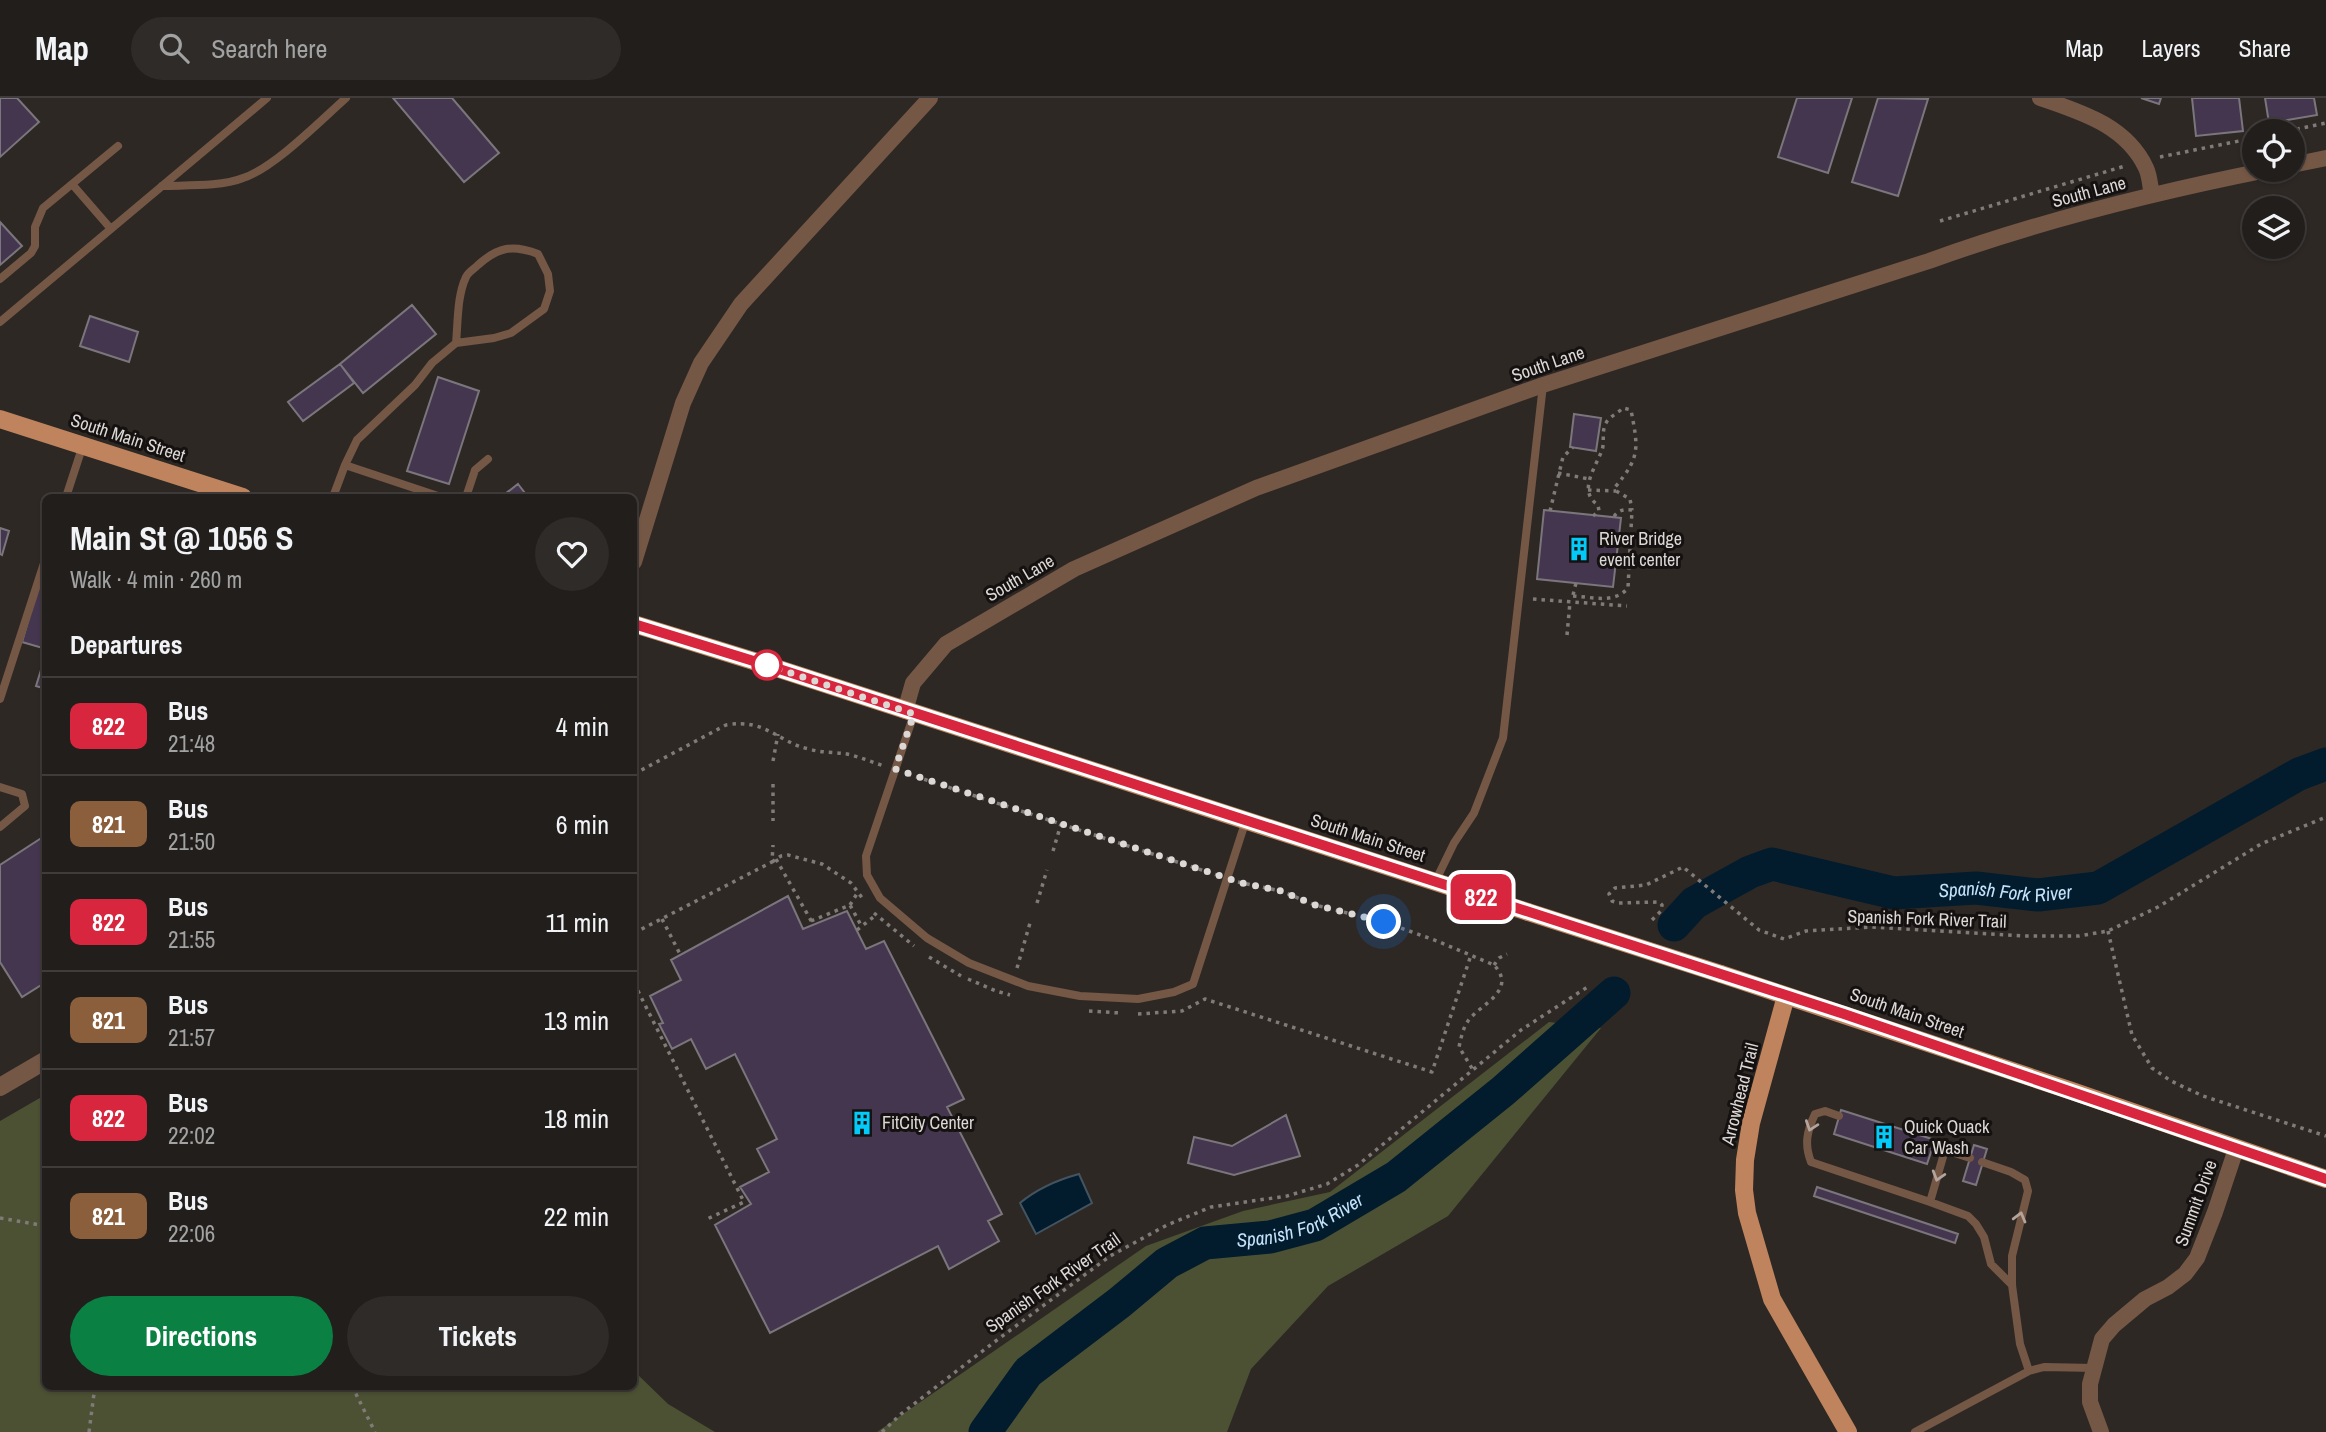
<!DOCTYPE html>
<html lang="en">
<head>
<meta charset="utf-8">
<style>
	body { margin:0; font-family:"Archivo Narrow",sans-serif; background:#2e2b29; color:#f1f3f6; height:100vh; display:flex; flex-direction:column; font-size:26px; white-space:nowrap }
	* { box-sizing:border-box; margin:0 }
	p { font-size:23px; color:#a2a2a3 }
	.icon { flex:none; width:38px; height:38px; fill:none; stroke:currentColor; stroke-width:2; stroke-linecap:round; stroke-linejoin:round }
	.map { position:relative; flex:1; overflow:hidden }
	.drawer { position:absolute; left:42px; top:396px; width:595px; height:896px; display:flex; flex-direction:column; background:#221e1c; border-radius:10px; box-shadow:0 2px 5px #0004,0 0 0 2px #3f3c3b }
	.drawer>* { flex:none }
	.badge { padding:0 14px; border-radius:10px; font-size:24px; line-height:46px }
	.buttons { position:absolute; left:2242px; top:21px; display:grid; gap:14px }
	.buttons a { display:grid; place-items:center; width:63px; height:63px; border-radius:50%; background:#221e1c; box-shadow:0 2px 5px #0004,0 0 0 2px #3f3c3b; font-size:35px }
	.you { position:absolute; width:35px; height:35px; margin:-18px; border:5px solid #fff; border-radius:50%; background:#1a73e8; box-shadow:0 0 0 10px #1a73e833 }
	.map>.badge { position:absolute; translate:-50% -50%; box-shadow:0 0 0 4px #fff }
	h2 { padding:0 28px; font-size:26px; line-height:63px }
	.round { display:grid; place-items:center; flex:none; width:74px; height:74px; border-radius:37px; background:#2e2b29 }
	.head { display:flex; align-items:center; justify-content:space-between; height:119px; padding:0 28px }
	h1 { font-size:33px; font-weight:700; line-height:52px }
	.cta { display:flex; gap:14px; margin-top:auto; padding:14px 28px }
	.cta a { flex:1; height:80px; border-radius:42px; background:#0b8043; color:#fff; font-size:28px; font-weight:700; line-height:80px; text-align:center }
	.cta a+a { background:#2e2b29; color:#f1f3f6 }
	ul { padding:0; list-style:none }
	li { display:flex; align-items:center; gap:21px; height:98px; padding:0 28px; border-top:2px solid #3f3c3b }
	li div { flex:1 }
	li b { display:block; font-size:26px }
	li em { font-style:normal }
	li .badge { min-width:77px; font-weight:700; text-align:center }
	header { display:flex; align-items:center; gap:42px; box-sizing:border-box; height:98px; padding:0 35px; background:#221e1c; border-bottom:2px solid #3f3c3b }
	header strong { font-size:33px }
	nav { display:flex; gap:38px; margin-inline-start:auto; font-size:24px }
	.search { width:490px; height:63px; background:#2e2b29; display:flex; align-items:center; gap:18px; box-sizing:border-box; padding:0 24px; border-radius:38px; color:#a2a2a3; font-size:26px }
	.map>svg:first-child { display:block }
</style>
</head>
<body>
<header>
<strong>Map</strong>
<div class="search"><svg class="icon" aria-label="search" viewBox="0 0 24 24"><circle cx="10" cy="10" r="6"/><path d="M15 15l6 6"/></svg>Search here</div>
<nav><a>Map</a><a>Layers</a><a>Share</a></nav>
</header>
<div class="map">
<svg width="2326" height="1334" viewBox="0 0 2326 1334">
	<rect width="100%" height="100%" fill="#2e2825"/>
	<path fill="#4c5134" d="M1549,924L1601,930L1448,1118L1328,1188L1251,1271L1227,1334H877L1146,1148L1243,1113L1330,1094Z
		M45,997L46,1288H634V1273L668,1306L715,1334H0V1023Z"/>
	<path fill="#021c2d" stroke="#435460" stroke-width="2" d="M1079,1076L1092,1105L1036,1136L1020,1105C1038,1090 1057,1082 1079,1076Z"/>
	<g fill="none" stroke-linecap="round" stroke-linejoin="round">
		<g stroke="#021c2d" stroke-width="33">
			<path id="s1" d="M1674,827L1694,805L1750,774L1772,766L1894,795L1976,790L2038,797L2098,790L2299,676L2326,666"/>
			<path id="s2" d="M985,1334L1028,1274L1119,1205L1167,1165L1205,1145L1270,1139L1315,1127L1396,1079L1503,993L1614,895"/>
		</g>
	</g>
	<path fill="#45364f" stroke="#7a767c" stroke-width="2" d="M0,0H17L39,24L0,59Z
		M393,0H452L499,55L464,84Z
		M1797,0H1852L1828,75L1778,59Z
		M1878,0L1928,1L1898,98L1852,84Z
		M2141,0H2161L2159,6Z
		M2192,0H2239L2243,33L2196,38Z
		M2265,0H2314L2317,17L2269,25Z
		M0,124L22,148L0,167Z
		M412,207L436,236L363,295L340,266Z
		M90,218L138,234L129,264L80,248Z
		M340,266L354,285L303,323L288,304Z
		M438,279L479,293L449,386L407,373Z
		M1574,316L1601,320L1596,353L1570,349Z
		M518,386L528,399H501Z
		M1544,412L1621,420L1613,489L1537,481Z
		M0,430L9,433L2,457L0,456Z
		M40,481L46,483V551L22,544Z
		M46,556V591L36,588Z
		M46,737V884L22,899L0,864V767Z
		M788,798L803,831L847,813L866,851L884,843L964,1001L947,1009L1002,1116L988,1123L999,1143L949,1171L938,1148L770,1235L715,1127L751,1106L740,1089L769,1074L757,1051L777,1041L735,956L706,971L691,941L672,951L659,926L663,925L650,898L681,882L671,862Z
		M1841,1012L1935,1042L1927,1066L1834,1036Z
		M1286,1017L1300,1058L1234,1077L1188,1065L1194,1039L1232,1048Z
		M1974,1047L1987,1051L1976,1087L1963,1083Z
		M1817,1089L1958,1136L1955,1145L1814,1098Z"/>
	<g fill="none" stroke-linecap="round" stroke-linejoin="round">
		<path stroke="#807b78" stroke-width="3.5" stroke-dasharray="3.5 5" stroke-linecap="butt" d="M2288,33L2326,25
			M2160,59L2254,40
			M1940,123L2125,68
			M1558,375L1589,381
			M1588,392L1616,393
			M1550,413L1563,359L1573,349
			M1593,418L1599,413L1598,407C1577,393 1596,369 1602,352C1605,344 1601,334 1606,325C1609,319 1618,315 1623,310L1631,312C1638,349 1641,359 1615,389L1616,393L1630,401L1632,412
			M1573,497L1576,485
			M1573,498C1593,499 1614,506 1628,490L1632,412C1623,411 1618,412 1613,420
			M1533,501L1627,508
			M1567,537L1570,504
			M773,663L778,636
			M634,676L726,627C766,620 777,644 809,651C822,655 835,654 847,656C860,659 872,664 884,668
			M908,676L1217,777
			M773,686V723
			M1053,753L1061,726
			M776,761L813,826
			M772,764L781,758L788,757L822,766L851,785L863,801
			M1238,784L1281,793L1315,807L1384,824L1437,843L1494,867C1518,893 1480,906 1468,923C1463,930 1461,940 1459,949L1473,972
			M1037,805L1047,772
			M850,807L858,794
			M874,815L914,848
			M662,821L680,856
			M1652,822L1661,813L1662,807L1659,804L1618,805L1612,803L1609,796L1615,790L1646,787L1683,769L1759,832L1784,841L1806,833L1871,829L2024,838H2079L2108,833L2158,809L2261,746L2326,719
			M811,823L850,807L862,829
			M857,832L876,817
			M2108,833L2132,937L2152,970L2171,983L2203,998L2326,1038
			M634,835L772,764L773,747
			M929,859L961,878
			M1494,867L1499,860L1507,856
			M1017,870L1030,825
			M968,881L996,893L1010,897
			M634,885L744,1104L707,1121
			M1089,913L1120,915
			M1138,916L1182,913L1205,901L1432,974L1471,857
			M0,1120L46,1128
			M352,1288L375,1334
			M89,1334L95,1288
			M882,1334L901,1316L993,1245L1110,1158L1167,1127L1211,1109L1287,1098L1327,1086L1358,1067L1521,932L1589,888"/>
		<path stroke="#755745" stroke-width="8" d="M72,86L111,131
			M162,88C186,87 221,89 243,80C274,70 320,23 346,0
			M0,181L31,155L35,148V129L43,110L118,48
			M0,224L267,0
			M345,367L357,342L415,287L432,265L456,245L494,240L511,235L544,211L550,193L548,176L538,156C513,146 498,149 478,167C474,171 468,174 466,179C457,198 458,224 456,245
			M66,399L83,347
			M333,399L345,367L441,399
			M466,399L475,372L488,361
			M0,601L46,459
			M914,616L866,758L867,777L880,800L927,840L969,865L1028,888L1080,898L1138,901L1174,894L1193,886L1246,722
			M0,689L22,696L25,708L0,729
			M1435,784L1454,745L1474,715L1503,640L1543,287
			M1839,1018L1825,1013L1815,1016C1807,1033 1804,1046 1811,1064L1930,1104L1968,1118L1976,1126L1984,1139L1991,1166L2012,1187
			M1933,1048L1970,1060
			M1982,1064L2011,1074L2025,1082L2028,1093L2012,1158V1187L2020,1246L2029,1273
			M1930,1104L1945,1052
			M1915,1334L2029,1273L2044,1269L2094,1270"/>
		<path stroke="#755745" stroke-width="16" d="M2040,0C2080,14 2126,27 2146,70C2150,78 2150,89 2152,97
			M2292,67L2326,60
			M634,464L683,305L701,265L741,206L930,0
			M905,613L913,585L946,546L1074,471L1256,390L1543,287L1929,163C2039,123 2152,95 2267,72
			M2101,1334L2090,1304V1286L2102,1241L2114,1227L2145,1201L2168,1189L2185,1176L2197,1160L2215,1114L2236,1051"/>
		<path stroke="#755745" stroke-width="18" d="M0,989L46,962"/>
		<path stroke="#bf845d" stroke-width="18" d="M0,321L243,399
			M634,526L773,569L1528,814
			M1721,876L2075,994L2326,1081
			M1786,898L1751,1025L1745,1062L1744,1092L1747,1115L1772,1201L1848,1334"/>
		<path stroke="#bf845d" stroke-width="18" d="M1528,814L1721,876"/>
	</g>
	<defs><path id="oneway-chevron" d="M-2-3.5L2.5 0L-2 3.5" fill="none" stroke-width="1.6" stroke-linecap="round" stroke-linejoin="round" transform="scale(1.75)"/></defs>
	<g stroke="#b3a49c">
		<use href="#oneway-chevron" transform="translate(1811 1028) rotate(109)"/>
		<use href="#oneway-chevron" transform="translate(1938 1078) rotate(107)"/>
		<use href="#oneway-chevron" transform="translate(2020 1119) rotate(-75)"/>
	</g>
	<g fill="none" stroke-linecap="round" stroke-linejoin="round">
		<g stroke="#fff" stroke-width="16">
			<path id="line" d="M634,526L773,569L1844,916L2326,1081"/>
		</g>
		<use href="#line" stroke="#d7263d" stroke-width="10"/>
		<path stroke="#dcd8d6" stroke-width="7" stroke-dasharray="0 12.6" d="M767,567L914,616L895,671L1242,785L1281,793L1315,807L1384,824"/>
	</g>
	<defs>
		<g id="building-bare" transform="scale(1.89)"><path d="M-4-6H4V6H1V3H-1V6H-4ZM-2.5-4.3h1.7v1.8h-1.7ZM.8-4.3h1.7v1.8H.8ZM-2.5-1h1.7V.8h-1.7ZM.8-1h1.7V.8H.8Z" fill="#02cbf9" stroke="#141110" stroke-width="2.5" paint-order="stroke"/></g>
	</defs>
	<g fill-rule="evenodd">
		<use href="#building-bare" x="1579" y="451"/>
		<use href="#building-bare" x="862" y="1025"/>
		<use href="#building-bare" x="1884" y="1039"/>
	</g>
	<circle fill="#fff" stroke="#d7263d" stroke-width="3.5" cx="767" cy="567" r="14"/>
	<g text-anchor="middle" stroke-width="6" stroke-linejoin="round" paint-order="stroke">
		<g font-size="18" fill="#dcd8d6" stroke="#141110">
			<text transform="translate(2089 94) rotate(-15)" y="6">South Lane</text>
			<text transform="translate(1548 266) rotate(-19)" y="6">South Lane</text>
			<text transform="translate(128 340) rotate(18)" y="6">South Main Street</text>
			<text transform="translate(1020 480) rotate(-30)" y="6">South Lane</text>
			<text transform="translate(1368 740) rotate(18)" y="6">South Main Street</text>
			<text transform="translate(1927 821) rotate(2)" y="6">Spanish Fork River Trail</text>
			<text transform="translate(1907 915) rotate(19)" y="6">South Main Street</text>
			<text transform="translate(1740 996) rotate(-76)" y="6">Arrowhead Trail</text>
			<text transform="translate(2196 1105) rotate(-70)" y="6">Summit Drive</text>
			<text transform="translate(1053 1185) rotate(-35)" y="6">Spanish Fork River Trail</text>
		</g>
		<g font-size="18" fill="#dcd8d6" stroke="#141110" text-anchor="start">
			<text x="1599" y="447">River Bridge<tspan x="1599" dy="21">event center</tspan></text>
			<text x="882" y="1031">FitCity Center</text>
			<text x="1904" y="1035">Quick Quack<tspan x="1904" dy="21">Car Wash</tspan></text>
		</g>
		<g font-size="19" font-style="italic" fill="#c4e3fb" stroke="#141110">
			<text dy="7" stroke="none"><textPath href="#s1" startOffset="354">Spanish Fork River</textPath></text>
			<text dy="7" stroke="none"><textPath href="#s2" startOffset="392">Spanish Fork River</textPath></text>
		</g>
	</g>
</svg>
<div class="buttons">
<a><svg class="icon" aria-label="locate" viewBox="0 0 24 24"><circle cx="12" cy="12" r="6"/><path d="M12 2v4M12 18v4M2 12h4M18 12h4"/></svg></a>
<a><svg class="icon" aria-label="layers" viewBox="0 0 24 24"><path d="M12 4l9 5-9 5-9-5zM3 14l9 5 9-5"/></svg></a>
</div>
<div class="you" style="left:1384px;top:824px"></div>
<b class="badge" style="left:1481px;top:799px;background:#d7263d;color:#fff">822</b>
<section class="drawer">
<div class="head"><div><h1>Main St @ 1056 S</h1><p>Walk · 4 min · 260 m</p></div><a class="round"><svg class="icon" aria-label="heart" viewBox="0 0 24 24"><path d="M12 20l-8-8c-3-5 5-10 8-4 3-6 11-1 8 4z"/></svg></a></div>
<h2>Departures</h2>
<ul>
<li><span class="badge" style="background:#d7263d;color:#fff">822</span><div><b>Bus</b><p>21:48</p></div><em>4 min</em></li>
<li><span class="badge" style="background:#8b5e3c;color:#fff">821</span><div><b>Bus</b><p>21:50</p></div><em>6 min</em></li>
<li><span class="badge" style="background:#d7263d;color:#fff">822</span><div><b>Bus</b><p>21:55</p></div><em>11 min</em></li>
<li><span class="badge" style="background:#8b5e3c;color:#fff">821</span><div><b>Bus</b><p>21:57</p></div><em>13 min</em></li>
<li><span class="badge" style="background:#d7263d;color:#fff">822</span><div><b>Bus</b><p>22:02</p></div><em>18 min</em></li>
<li><span class="badge" style="background:#8b5e3c;color:#fff">821</span><div><b>Bus</b><p>22:06</p></div><em>22 min</em></li>
</ul>
<div class="cta"><a>Directions</a><a>Tickets</a></div>
</section>
</div>
</body>
</html>
